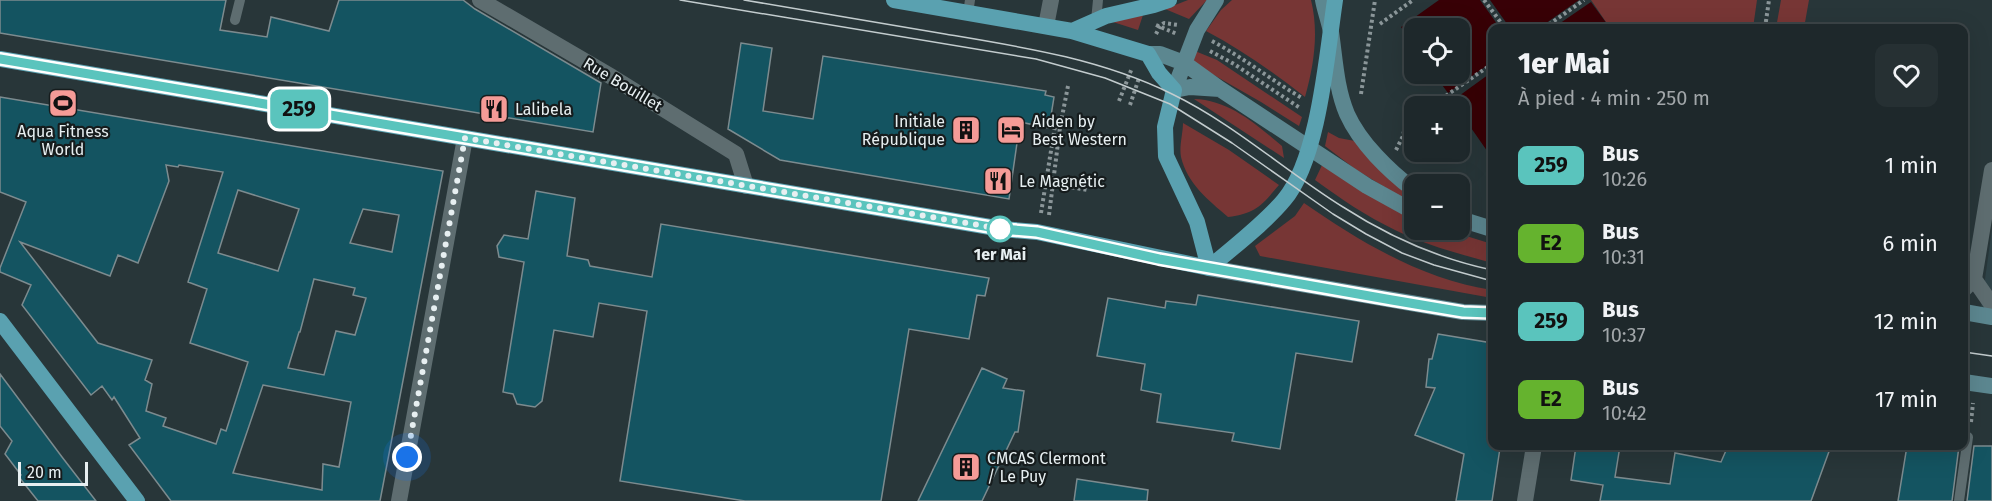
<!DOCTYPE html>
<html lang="fr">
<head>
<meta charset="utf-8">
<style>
	body { margin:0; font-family:"Fira Sans",sans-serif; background:#263033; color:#f1f3f6; height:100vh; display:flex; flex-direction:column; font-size:22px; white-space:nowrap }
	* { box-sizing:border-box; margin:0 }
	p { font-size:20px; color:#a1a6a9 }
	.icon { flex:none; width:33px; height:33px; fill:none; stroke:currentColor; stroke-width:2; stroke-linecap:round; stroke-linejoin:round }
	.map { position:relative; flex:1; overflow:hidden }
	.panel { position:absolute; left:1488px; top:24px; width:480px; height:426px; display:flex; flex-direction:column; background:#1e282b; border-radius:12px; box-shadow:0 6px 24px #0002,0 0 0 2px #3c4447 }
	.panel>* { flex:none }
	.badge { padding:0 12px; border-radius:9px; font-size:21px; line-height:39px }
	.controls { position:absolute; left:1404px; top:18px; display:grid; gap:12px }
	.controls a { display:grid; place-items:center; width:66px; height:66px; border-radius:12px; background:#1e282b; box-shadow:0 6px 24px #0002,0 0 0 2px #3c4447; font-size:30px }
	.scale { position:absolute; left:18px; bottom:15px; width:70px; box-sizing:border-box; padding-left:6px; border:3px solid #e7eff1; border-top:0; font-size:16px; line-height:21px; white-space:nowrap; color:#e7eff1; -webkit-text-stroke:4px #161c1d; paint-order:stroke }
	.you { position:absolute; width:30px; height:30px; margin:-15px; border:4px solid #fff; border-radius:50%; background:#1a73e8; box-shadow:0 0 0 9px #1a73e833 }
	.map>.badge { position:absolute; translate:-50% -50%; box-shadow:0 0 0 3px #fff }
	.round { display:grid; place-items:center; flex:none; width:63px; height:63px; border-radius:12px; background:#263033 }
	.headline { display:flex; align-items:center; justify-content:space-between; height:102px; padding:0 30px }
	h1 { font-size:28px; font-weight:800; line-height:45px }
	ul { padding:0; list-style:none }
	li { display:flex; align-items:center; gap:18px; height:78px; padding:0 30px }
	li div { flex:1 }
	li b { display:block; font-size:22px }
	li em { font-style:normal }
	li .badge { min-width:66px; font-weight:700; text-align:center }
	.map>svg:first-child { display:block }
</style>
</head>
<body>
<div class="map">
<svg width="1992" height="501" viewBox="0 0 1992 501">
	<rect width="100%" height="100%" fill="#283639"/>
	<path fill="#2f4348" d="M1992,229V317L1980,315Z"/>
	<path fill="#773635" d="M1188,0H1207L1189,19L1165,9Z
		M1232,0H1311C1319,32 1314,65 1305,97C1273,72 1242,50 1206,31L1221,10Z
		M1591,0H1757L1753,28H1610Z
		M1781,0H1809L1804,28H1776Z
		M1143,15L1138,30L1113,22Z
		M1195,51L1217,60L1302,117L1299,126L1261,102L1191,62Z
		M1194,99C1229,100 1256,124 1282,146L1284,158Z
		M1183,123L1229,150L1279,185C1261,206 1256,213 1228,217C1208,200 1187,183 1181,157C1179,147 1183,133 1183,123Z
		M1328,132L1339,138L1355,141L1389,179L1414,199V205L1355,169L1325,146Z
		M1323,163L1414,217V230H1447L1492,244V263C1460,254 1425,245 1395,230C1366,216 1341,199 1315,180Z
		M1304,203C1360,242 1424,280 1492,290V298L1260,256L1255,246L1295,216Z"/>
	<path fill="#380006" d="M1439,0H1480L1500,28H1492V62L1448,93L1434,74H1460V28H1414V46L1401,27Z
		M1490,0H1579L1539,28H1526L1522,22L1510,28Z
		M1591,2L1610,28H1553Z
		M1492,72V158L1460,112V106H1456L1452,101Z"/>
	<path fill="#145461" stroke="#7c8b8f" stroke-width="1.5" fill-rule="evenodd" d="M0,0H226L220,30L267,37L271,17L329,31L339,0H463L475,9L601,83L593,132L0,33Z
		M741,43L772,48L763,111L813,119L823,56L1046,91L1045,95L1054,97L1049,128L1020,122L1009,199L780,160L728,129Z
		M0,97L443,171L380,501H171L129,445L140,438L114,397L112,400L102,386L91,395L22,305L31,285L0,272V268L26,202L0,192ZM166,165L178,167L179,165L223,172L188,282L207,289L190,343L248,362L226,431L221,429L216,444L163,426L166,418L146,411L152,384L145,380L152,360L98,343L20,242L110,276L118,255L138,263L169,181ZM238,190L299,209L278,271L218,253ZM363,209L399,215L392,252L350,243ZM314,279L355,288L353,295L366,298L355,335L336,331L324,375L288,368L299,332H300ZM263,385L351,402L339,467L323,464L322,490L233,473Z
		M536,191L575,198L567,256L588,260L590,266L652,277L661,224L989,278L985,296L977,295L969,339L909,329L881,501H745L620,481L647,311L599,303L593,337L554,330L542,401L535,407L517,404L513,394L503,392L524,262L499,257L497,246L504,235L528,239Z
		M1198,295L1359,321L1352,362L1296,353L1280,449L1232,441L1234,433L1157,422L1161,394L1141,390L1145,364L1097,356L1108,298L1165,308L1166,301L1196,305Z
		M1438,334L1492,343V447L1500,448L1492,501H1456L1464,454L1415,435L1435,388L1426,387L1429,359H1432Z
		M982,368L1007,379L1003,388L1024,391L1018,432H1015L982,501H918Z
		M0,374L62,457L96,501H38L19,477L21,475L5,454L12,441L0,426Z
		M1576,446H1620L1615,477L1670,484L1675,453L1721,462L1728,446H1744L1763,449V446H1831L1811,501H1600L1603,485L1571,480Z
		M1907,446H1959L1952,501H1898Z
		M1974,446H1992V501H1967Z
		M1077,479L1148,490L1147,501H1074Z"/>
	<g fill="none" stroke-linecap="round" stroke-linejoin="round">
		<path stroke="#8b9699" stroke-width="4" stroke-dasharray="3 3" stroke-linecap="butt" d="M1484,0L1505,28
			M1380,24L1413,0
			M1156,25L1177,34
			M1544,28L1584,0
			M1765,28L1769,0
			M1156,34L1160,26L1164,23L1178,25
			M1212,41C1244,58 1271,80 1302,98
			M1210,51L1234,64L1300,108
			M1361,94L1375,0
			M1119,101L1132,68
			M1130,105L1139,78
			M1431,106L1492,64
			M1396,150L1403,136L1409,107L1414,108
			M1054,184L1087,190
			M1041,213L1055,126L1060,127L1068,86
			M1049,215L1060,127
			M1971,422L1973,403"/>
		<path stroke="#5e6d70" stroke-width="10" d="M968,13L970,0
			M235,20L240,0
			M1096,21L1098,0
			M1959,501L1968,437"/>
		<path stroke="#5e6d70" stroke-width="16" d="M480,0L612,77L736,154L746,186
			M1046,26L1051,0
			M1974,279L1992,305
			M1964,289L1974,279L1992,170
			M1525,501L1534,446"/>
		<path stroke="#5e6d70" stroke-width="16" d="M399,501L465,138"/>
		<path stroke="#5c8790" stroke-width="16" d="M1216,0L1197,30L1174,90L1190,87L1220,89
			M1323,0C1325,11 1329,21 1331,32C1335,59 1336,88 1347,114C1360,143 1389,171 1414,190
			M1148,54H1160L1184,63L1220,89L1367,186L1414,212
			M1460,219L1492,229
			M1209,268L1463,312L1492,313
			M1964,312L1992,317
			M1964,382L1992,386"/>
		<path stroke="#5aa1b0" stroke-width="16" d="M894,0L1072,31L1148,54L1159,73L1174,90L1165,127L1166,156L1197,222L1209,268
			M1072,31L1106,16L1154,5L1169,0
			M0,59L1002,229L1037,232L1209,268
			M1209,268C1233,247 1264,224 1284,200C1319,159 1327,53 1335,0
			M0,321L137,501"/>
		<path stroke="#c3ccce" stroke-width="1.5" d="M680,0L1036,59L1105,78L1170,104L1232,143L1333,214L1366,234L1402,253L1434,265L1492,281
			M744,0C811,11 878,23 945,34C1023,47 1101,59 1172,94C1234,124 1285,171 1343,207C1388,236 1440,259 1492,270
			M1964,352L1992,356"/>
	</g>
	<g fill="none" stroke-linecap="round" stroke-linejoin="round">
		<g stroke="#fff" stroke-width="14">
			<path id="line" d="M0,59L1002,229L1037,232L1159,259L1392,300L1463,312L1492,313"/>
		</g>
		<use href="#line" stroke="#5ac4bd" stroke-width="9"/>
		<path stroke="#e7eff1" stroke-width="6" stroke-dasharray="0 10.8" d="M407,457L465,138L1002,229H1000"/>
	</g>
	<defs>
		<g id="stadium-square" transform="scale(1.5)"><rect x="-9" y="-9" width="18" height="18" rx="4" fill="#f59b97" stroke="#161c1d"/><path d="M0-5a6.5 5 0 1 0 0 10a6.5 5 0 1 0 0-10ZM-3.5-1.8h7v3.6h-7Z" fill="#111"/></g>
		<g id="restaurant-square" transform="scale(1.5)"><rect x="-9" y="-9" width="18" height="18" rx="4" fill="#f59b97" stroke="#161c1d"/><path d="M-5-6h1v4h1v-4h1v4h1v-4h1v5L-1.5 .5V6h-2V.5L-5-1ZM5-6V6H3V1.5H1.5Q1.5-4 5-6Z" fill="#111"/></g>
		<g id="building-square" transform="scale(1.5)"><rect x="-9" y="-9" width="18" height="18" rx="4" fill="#f59b97" stroke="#161c1d"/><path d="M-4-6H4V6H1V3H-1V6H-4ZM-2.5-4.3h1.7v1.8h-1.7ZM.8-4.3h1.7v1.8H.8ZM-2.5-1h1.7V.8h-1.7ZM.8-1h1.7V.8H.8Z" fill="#111"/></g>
		<g id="hotel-square" transform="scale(1.5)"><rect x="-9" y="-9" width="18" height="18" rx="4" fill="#f59b97" stroke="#161c1d"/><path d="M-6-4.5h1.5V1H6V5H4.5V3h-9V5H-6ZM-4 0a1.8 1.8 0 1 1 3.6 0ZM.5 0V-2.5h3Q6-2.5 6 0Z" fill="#111"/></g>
	</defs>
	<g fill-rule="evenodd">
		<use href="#stadium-square" x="63" y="103"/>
		<use href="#restaurant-square" x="494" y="109"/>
		<use href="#building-square" x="966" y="130"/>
		<use href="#hotel-square" x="1011" y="130"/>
		<use href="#restaurant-square" x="998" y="181"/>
		<use href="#building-square" x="966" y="467"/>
	</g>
	<circle fill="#fff" stroke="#5ac4bd" stroke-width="3" cx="1000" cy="229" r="12"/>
	<g text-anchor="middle" stroke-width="4.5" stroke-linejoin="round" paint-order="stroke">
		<g font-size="16" fill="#e7eff1" stroke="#161c1d">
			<text transform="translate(623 84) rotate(31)" y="6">Rue Bouillet</text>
		</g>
		<g font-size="16" fill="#e7eff1" stroke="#161c1d" text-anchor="start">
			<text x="515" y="115">Lalibela</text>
			<text x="945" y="127" text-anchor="end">Initiale<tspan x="945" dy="18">République</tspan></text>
			<text x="1032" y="127">Aiden by<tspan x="1032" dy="18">Best Western</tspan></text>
			<text x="63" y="137" text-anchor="middle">Aqua Fitness<tspan x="63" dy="18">World</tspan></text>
			<text x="1019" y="187">Le Magnétic</text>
			<text x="987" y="464">CMCAS Clermont<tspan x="987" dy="18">/ Le Puy</tspan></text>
		</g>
		<g font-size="16" font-weight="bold" fill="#e7eff1" stroke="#161c1d">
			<text x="1000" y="260">1er Mai</text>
		</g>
	</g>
</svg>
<div class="controls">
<a><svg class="icon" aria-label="locate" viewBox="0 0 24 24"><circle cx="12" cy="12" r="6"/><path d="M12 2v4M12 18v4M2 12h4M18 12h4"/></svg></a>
<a>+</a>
<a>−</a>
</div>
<div class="scale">20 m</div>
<div class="you" style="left:407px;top:457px"></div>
<b class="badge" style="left:299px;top:109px;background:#5ac4bd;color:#111">259</b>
<section class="panel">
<div class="headline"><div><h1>1er Mai</h1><p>À pied · 4 min · 250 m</p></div><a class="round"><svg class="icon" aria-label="heart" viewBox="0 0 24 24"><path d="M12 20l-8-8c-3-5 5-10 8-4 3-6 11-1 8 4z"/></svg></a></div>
<ul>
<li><span class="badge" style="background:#5ac4bd;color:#111">259</span><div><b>Bus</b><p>10:26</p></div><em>1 min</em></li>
<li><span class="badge" style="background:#65b32e;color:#111">E2</span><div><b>Bus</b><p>10:31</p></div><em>6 min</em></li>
<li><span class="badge" style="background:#5ac4bd;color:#111">259</span><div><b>Bus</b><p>10:37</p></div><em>12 min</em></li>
<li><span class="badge" style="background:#65b32e;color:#111">E2</span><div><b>Bus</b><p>10:42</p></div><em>17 min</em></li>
</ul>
</section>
</div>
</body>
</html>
